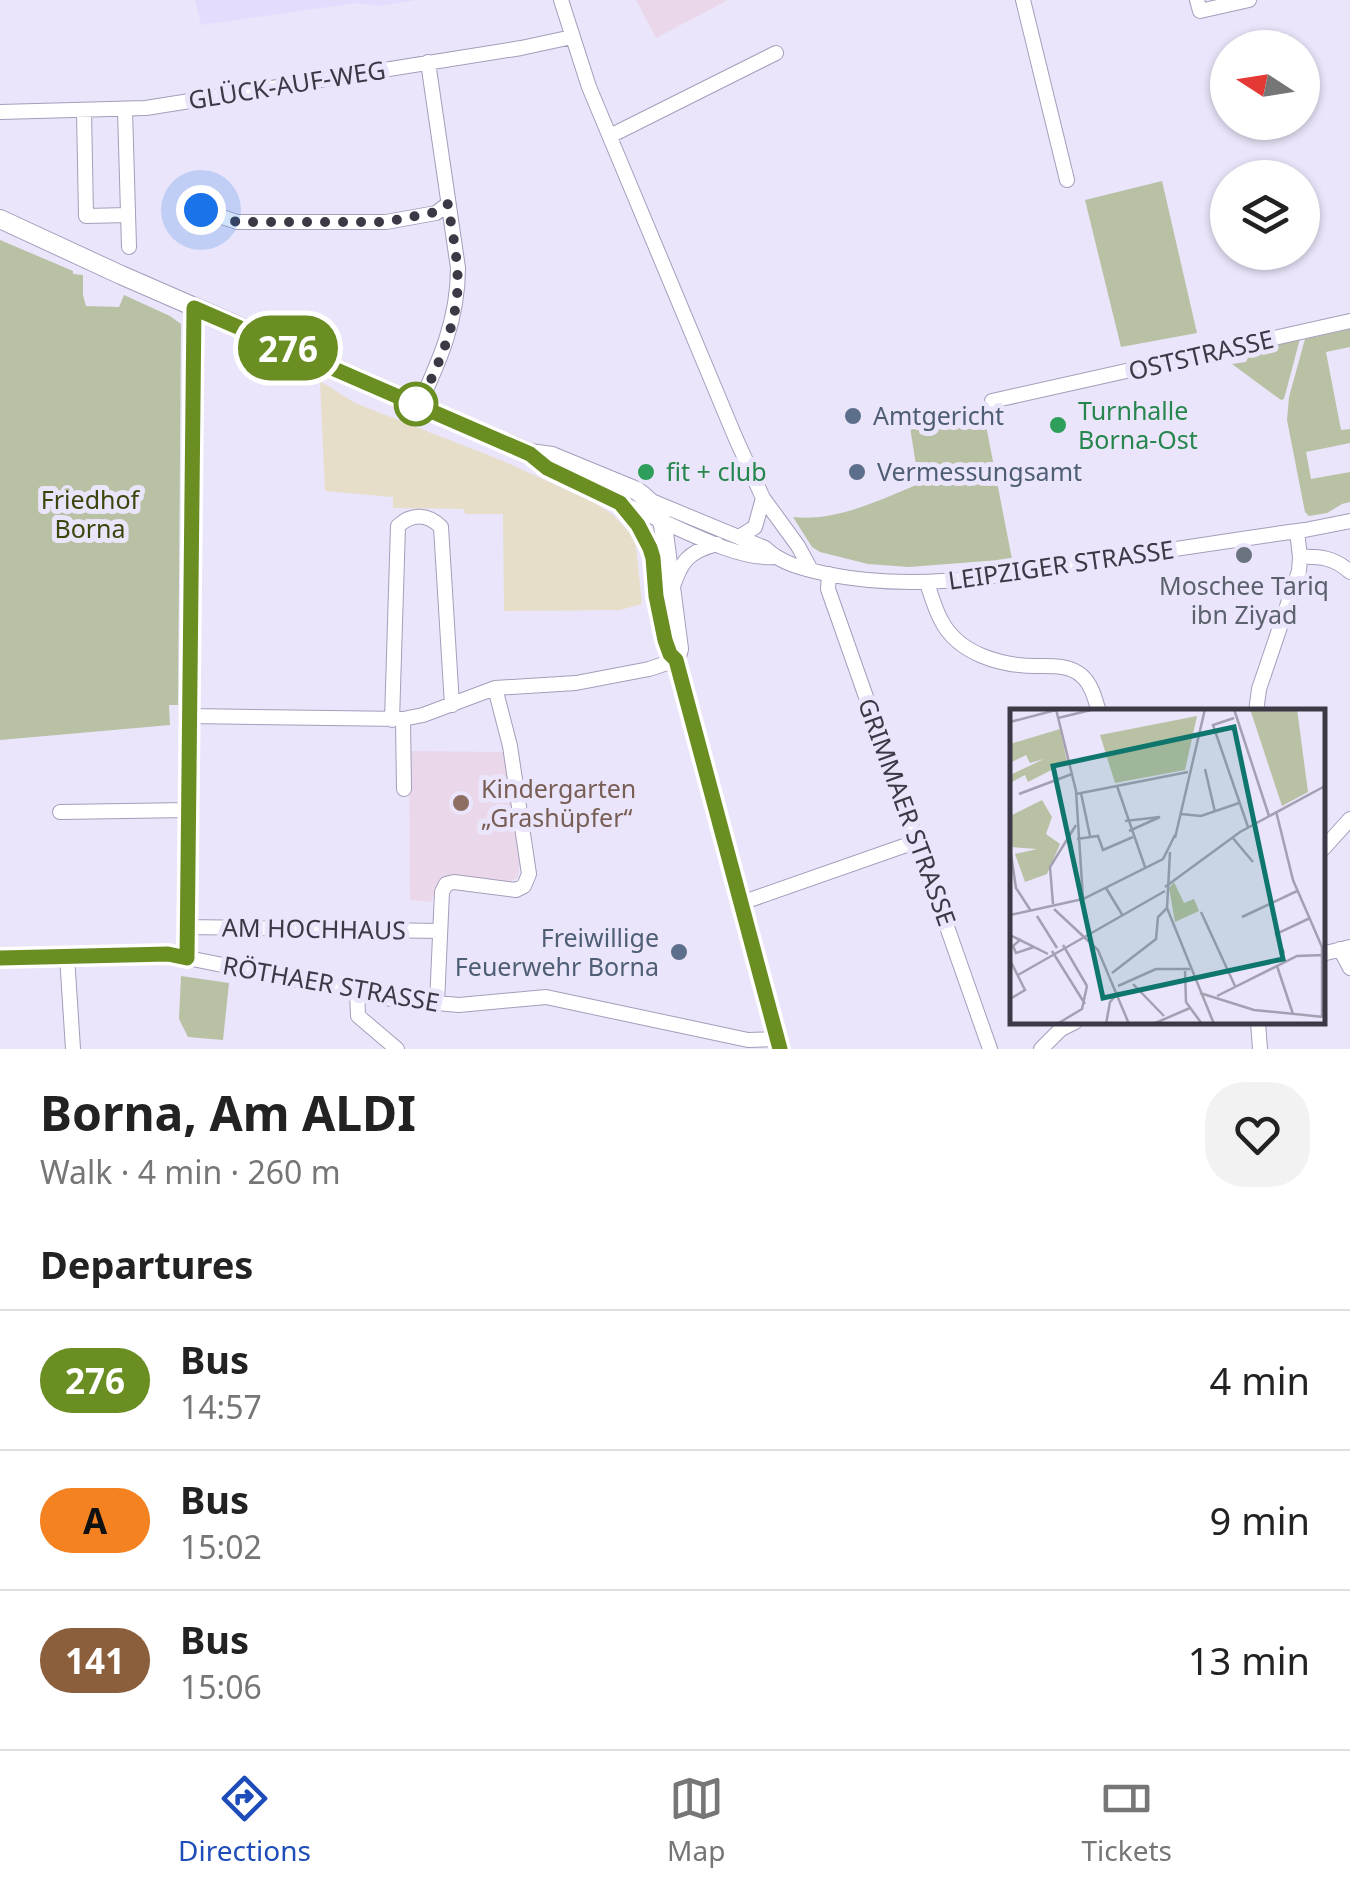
<!DOCTYPE html>
<html lang="en">
<head>
<meta charset="utf-8">
<style>
	body { margin:0; font-family:"Noto Sans",sans-serif; background:#f2f2f2; color:#222; height:100vh; display:flex; flex-direction:column; font-size:38px; white-space:nowrap }
	* { box-sizing:border-box; margin:0 }
	p { font-size:32px; color:#767676 }
	.icon { flex:none; width:55px; height:55px; fill:none; stroke:currentColor; stroke-width:2; stroke-linecap:round; stroke-linejoin:round }
	.map { position:relative; height:1049px; overflow:hidden }
	.drawer { display:flex; flex-direction:column; background:#fff; flex:1 }
	.drawer>* { flex:none }
	.badge { padding:0 20px; border-radius:32px; font-size:35px; line-height:65px }
	.needle { width:65px; rotate:282deg }
	.fabs { position:absolute; left:1210px; top:30px; display:grid; gap:20px }
	.fabs a { display:grid; place-items:center; width:110px; height:110px; border-radius:50%; background:#fff; box-shadow:0 2px 8px #0004; font-size:50px }
	.you { position:absolute; width:50px; height:50px; margin:-25px; border:8px solid #fff; border-radius:50%; background:#1a73e8; box-shadow:0 0 0 15px #1a73e833 }
	.map>.badge { position:absolute; translate:-50% -50%; box-shadow:0 0 0 5px #fff }
	h2 { padding:0 40px; font-size:38px; line-height:90px }
	.round { display:grid; place-items:center; flex:none; width:105px; height:105px; border-radius:40px; background:#f2f2f2 }
	.headline { display:flex; align-items:center; justify-content:space-between; height:170px; padding:0 40px }
	h1 { font-size:48px; font-weight:700; line-height:75px }
	ul { padding:0; list-style:none }
	li { display:flex; align-items:center; gap:30px; height:140px; padding:0 40px; border-top:2px solid #e0e0e0 }
	li div { flex:1 }
	li b { display:block; font-size:38px }
	li em { font-style:normal }
	li .badge { min-width:110px; font-weight:700; text-align:center }
	.dock { display:flex; justify-content:space-around; align-items:center; height:140px; border-top:2px solid #e0e0e0; background:#fff; font-size:28px; color:#767676 }
	.dock a { display:grid; justify-items:center; gap:5px }
	.dock .active { color:#1e4dba }
	.map>svg:first-child { display:block }
</style>
</head>
<body>
<div class="map">
<svg width="1350" height="1049" viewBox="0 0 1350 1049">
	<rect width="100%" height="100%" fill="#eae5fa"/>
	<path fill="#e7dec9" d="M320,381L355,403L503,461L593,502L612,514L629,532L636,546L642,604L620,610L504,611L503,514H465L464,509L393,508V497L325,491Z"/>
	<path fill="#e4dcfd" d="M195,0H416L380,6L357,3L201,25Z"/>
	<path fill="#ead8ea" d="M636,0H728L656,38Z
		M409,751L506,752L520,854L518,877L506,884L436,889L431,902L410,900Z"/>
	<path fill="#b9c1a4" d="M1162,181L1197,333L1121,347L1085,200Z
		M0,240L73,271V274L83,275V295L86,306L119,307L124,295L170,316L181,324L178,705H169L170,725L0,740Z
		M1350,329V347L1326,352L1341,430L1350,429V443L1306,452L1311,479L1350,472V502L1342,504L1327,513L1309,516L1305,512L1287,420L1289,397L1305,339Z
		M1301,335L1284,399L1281,400L1232,364L1246,362L1254,345Z
		M951,410H983L1012,559L909,567L868,564L820,552L812,547L793,517C836,522 879,500 919,484L910,427Z
		M181,976L229,983L223,1040L188,1037L179,1019Z"/>
	<g fill="none" stroke-linecap="round" stroke-linejoin="round">
		<g stroke="#a59dbc" stroke-width="16">
			<path id="minor" d="M561,0L589,87L736,439L763,498L798,546L811,570
				M1023,0L1067,180
				M1197,0L1200,11L1249,0
				M125,110L129,247
				M84,111L86,216L128,215
				M0,112L146,108L521,48L572,37
				M610,136L776,53
				M201,210L237,222H386L436,213L448,204
				M992,401L1350,321
				M419,405C440,360 458,319 458,268L428,62
				M649,500L765,548C781,564 805,569 827,574C920,593 1008,574 1100,560C1168,551 1236,539 1305,530L1350,521
				M620,503C662,518 733,561 774,557
				M739,537L755,527L763,498
				M1300,557C1320,556 1335,558 1350,572
				M829,574L828,589L990,1049
				M927,583C931,595 935,609 941,620C958,654 1001,666 1037,666C1052,666 1070,665 1082,676C1092,685 1095,699 1099,712
				M672,589C681,562 687,552 717,544
				M1256,712L1259,689L1299,571L1300,557L1297,531
				M190,716L403,719L423,715L495,688L576,683L649,669L676,660
				M403,719L404,789
				M392,720L398,526C412,513 428,514 441,527L452,705
				M60,812L189,810
				M1322,850L1350,819
				M741,903L918,841
				M188,927L440,931
				M1340,949L1350,968
				M1322,954L1350,947
				M67,956L73,1049
				M0,958L168,954L391,999L459,1005L546,997L748,1040L778,1039
				M187,958L195,307
				M357,992L358,1016L397,1049
				M437,1003L442,892L446,884L454,882L516,890L524,886L529,874L510,746L495,688
				M1258,1022L1260,1049
				M1041,1049L1061,1029L1075,1022"/>
		</g>
		<g stroke="#a59dbc" stroke-width="20">
			<path id="major" d="M0,219L121,275L530,453L552,456L637,491C650,500 658,510 663,525L679,649L676,660
				M530,453L547,468L620,503L638,525L651,548L653,558L657,596L665,640L670,653L676,660L780,1049"/>
		</g>
		<use href="#minor" stroke="#fff" stroke-width="14"/>
		<use href="#major" stroke="#fff" stroke-width="18"/>
	</g>
	<g fill="none" stroke-linecap="round" stroke-linejoin="round">
		<g stroke="#fff" stroke-width="22">
			<path id="line" d="M0,958L168,954L187,958L194,308L530,454L547,468L620,503L638,525L650,548L653,558L656,596L665,640L670,654L676,660L780,1049"/>
		</g>
		<use href="#line" stroke="#6b8e23" stroke-width="15"/>
		<path stroke="#3c3846" stroke-width="10" stroke-dasharray="0 18" d="M201,210L237,222H386L436,212L448,204C451,226 456,247 457,268C462,317 439,362 419,406L416,404"/>
	</g>
	<circle fill="#fff" stroke="#6b8e23" stroke-width="5" cx="416" cy="404" r="20"/>
	<g fill="#5c6f8a" stroke="#eae5fa" stroke-width="4">
		<circle cx="853" cy="416" r="10"/>
		<circle cx="857" cy="472" r="10"/>
		<circle cx="679" cy="952" r="10"/>
	</g>
	<g fill="#2e9e5b" stroke="#eae5fa" stroke-width="4">
		<circle cx="1058" cy="425" r="10"/>
		<circle cx="646" cy="472" r="10"/>
	</g>
	<circle fill="#6b7280" stroke="#eae5fa" stroke-width="4" cx="1244" cy="555" r="10"/>
	<circle fill="#8d6e63" stroke="#eae5fa" stroke-width="4" cx="461" cy="803" r="10"/>
	<g text-anchor="middle" stroke-width="10" stroke-linejoin="round" paint-order="stroke">
		<g font-size="25" fill="#3c3846" stroke="#eae5fa">
			<text transform="translate(287 85) rotate(-9)" y="9">GLÜCK-AUF-WEG</text>
			<text transform="translate(1201 355) rotate(-13)" y="9">OSTSTRASSE</text>
			<text transform="translate(1061 565) rotate(-8)" y="9">LEIPZIGER STRASSE</text>
			<text transform="translate(907 812) rotate(70)" y="9">GRIMMAER STRASSE</text>
			<text transform="translate(314 929) rotate(1)" y="9">AM HOCHHAUS</text>
			<text transform="translate(331 984) rotate(10)" y="9">RÖTHAER STRASSE</text>
		</g>
		<g font-size="25" fill="#27864d" stroke="#eae5fa" text-anchor="start">
			<text x="1078" y="420">Turnhalle<tspan x="1078" dy="29">Borna-Ost</tspan></text>
			<text x="666" y="481">fit + club</text>
		</g>
		<g font-size="25" fill="#4e5e75" stroke="#eae5fa" text-anchor="start">
			<text x="873" y="425">Amtgericht</text>
			<text x="877" y="481">Vermessungsamt</text>
			<text x="659" y="947" text-anchor="end">Freiwillige<tspan x="659" dy="29">Feuerwehr Borna</tspan></text>
		</g>
		<g font-size="25" fill="#3b460d" stroke="#eae5fa">
			<text x="90" y="509">Friedhof<tspan x="90" dy="29">Borna</tspan></text>
		</g>
		<g font-size="25" fill="#5b616d" stroke="#eae5fa">
			<text x="1244" y="595">Moschee Tariq<tspan x="1244" dy="29">ibn Ziyad</tspan></text>
		</g>
		<g font-size="25" fill="#785e54" stroke="#eae5fa" text-anchor="start">
			<text x="481" y="798">Kindergarten<tspan x="481" dy="29">„Grashüpfer“</tspan></text>
		</g>
	</g>
	<g transform="translate(1010 709)">
		<rect width="315" height="315" fill="#eae5fa"/>
		<path d="M240,0H287L298,83L272,97ZM187,7L175,61L105,74L90,26ZM50,20L57,53L18,73L15,66L0,74V66L34,50L20,54L16,46L0,54V35ZM32,91L42,108L36,125L50,135L37,165L15,173L5,145L27,140L0,138V107ZM164,173L174,194L184,190L189,202L165,213L159,179Z" fill="#b9c1a4"/>
		<path fill="none" stroke="#a4a0b2" stroke-width="2.5" d="M46,0L66,82L73,190M224,0L259,107M48,9L85,0M224,9L203,16L238,118M0,13L46,1M195,60L205,103M107,77L135,158M71,84L80,127M9,85L62,65M66,85L178,63M266,102L283,171L312,238V308M171,105L191,107L229,94M115,112L150,108L119,122M222,128L243,153M165,129L195,0M67,130L88,127L93,141L123,128M0,139L6,179L21,202M160,143L157,199L204,315M155,178L230,123L315,77M96,179L113,207M43,195L40,158L66,116M44,200L88,241L119,315M191,203L225,277M0,206L73,190L153,150L165,126M27,207L47,239M232,208L287,182M0,226L38,245M11,230L3,237L6,244L24,238M53,236L77,277M42,242L75,295M274,244L266,225L300,209M0,251L15,281L0,290M267,257L283,305M175,262L176,293L192,315M102,264L146,230L148,208L157,199M8,266L155,182M123,275L154,307M108,277L146,260H180M190,284L244,301L314,308M207,287L287,247L313,246M47,315L72,300L77,277M96,315L100,293L109,283M143,315L180,299"/>
		<path fill="#0f766e" fill-opacity="0.15" stroke="#0f766e" stroke-width="5" d="M224,18L273,250L93,289L43,57Z"/>
		<rect width="315" height="315" fill="none" stroke="#3c3846" stroke-width="5"/>
	</g>
</svg>
<div class="fabs">
<a><svg class="needle" viewBox="-14 -14 28 28"><path d="M0-13l5 13h-10z" fill="#e53935"/><path d="M0 13l5-13h-10z" fill="#767676"/></svg></a>
<a><svg class="icon" aria-label="layers" viewBox="0 0 24 24"><path d="M12 4l9 5-9 5-9-5zM3 14l9 5 9-5"/></svg></a>
</div>
<div class="you" style="left:201px;top:210px"></div>
<b class="badge" style="left:288px;top:348px;background:#6b8e23;color:#fff">276</b>
</div>
<section class="drawer">
<div class="headline"><div><h1>Borna, Am ALDI</h1><p>Walk · 4 min · 260 m</p></div><a class="round"><svg class="icon" aria-label="heart" viewBox="0 0 24 24"><path d="M12 20l-8-8c-3-5 5-10 8-4 3-6 11-1 8 4z"/></svg></a></div>
<h2>Departures</h2>
<ul>
<li><span class="badge" style="background:#6b8e23;color:#fff">276</span><div><b>Bus</b><p>14:57</p></div><em>4 min</em></li>
<li><span class="badge" style="background:#f58220;color:#111">A</span><div><b>Bus</b><p>15:02</p></div><em>9 min</em></li>
<li><span class="badge" style="background:#8b5e3c;color:#fff">141</span><div><b>Bus</b><p>15:06</p></div><em>13 min</em></li>
</ul>
</section>
<nav class="dock">
<a class="active"><svg class="icon" aria-label="directions" viewBox="0 0 24 24"><path d="M12 3l9 9-9 9-9-9zM9 14v-3h6M13 9l2 2-2 2"/></svg>Directions</a>
<a><svg class="icon" aria-label="map" viewBox="0 0 24 24"><path d="M3 6l6-2 6 2 6-2v14l-6 2-6-2-6 2zM9 4v14M15 6v14"/></svg>Map</a>
<a><svg class="icon" aria-label="tickets" viewBox="0 0 24 24"><path d="M3 7h18v10H3zM15 7v10"/></svg>Tickets</a>
</nav>
</body>
</html>
